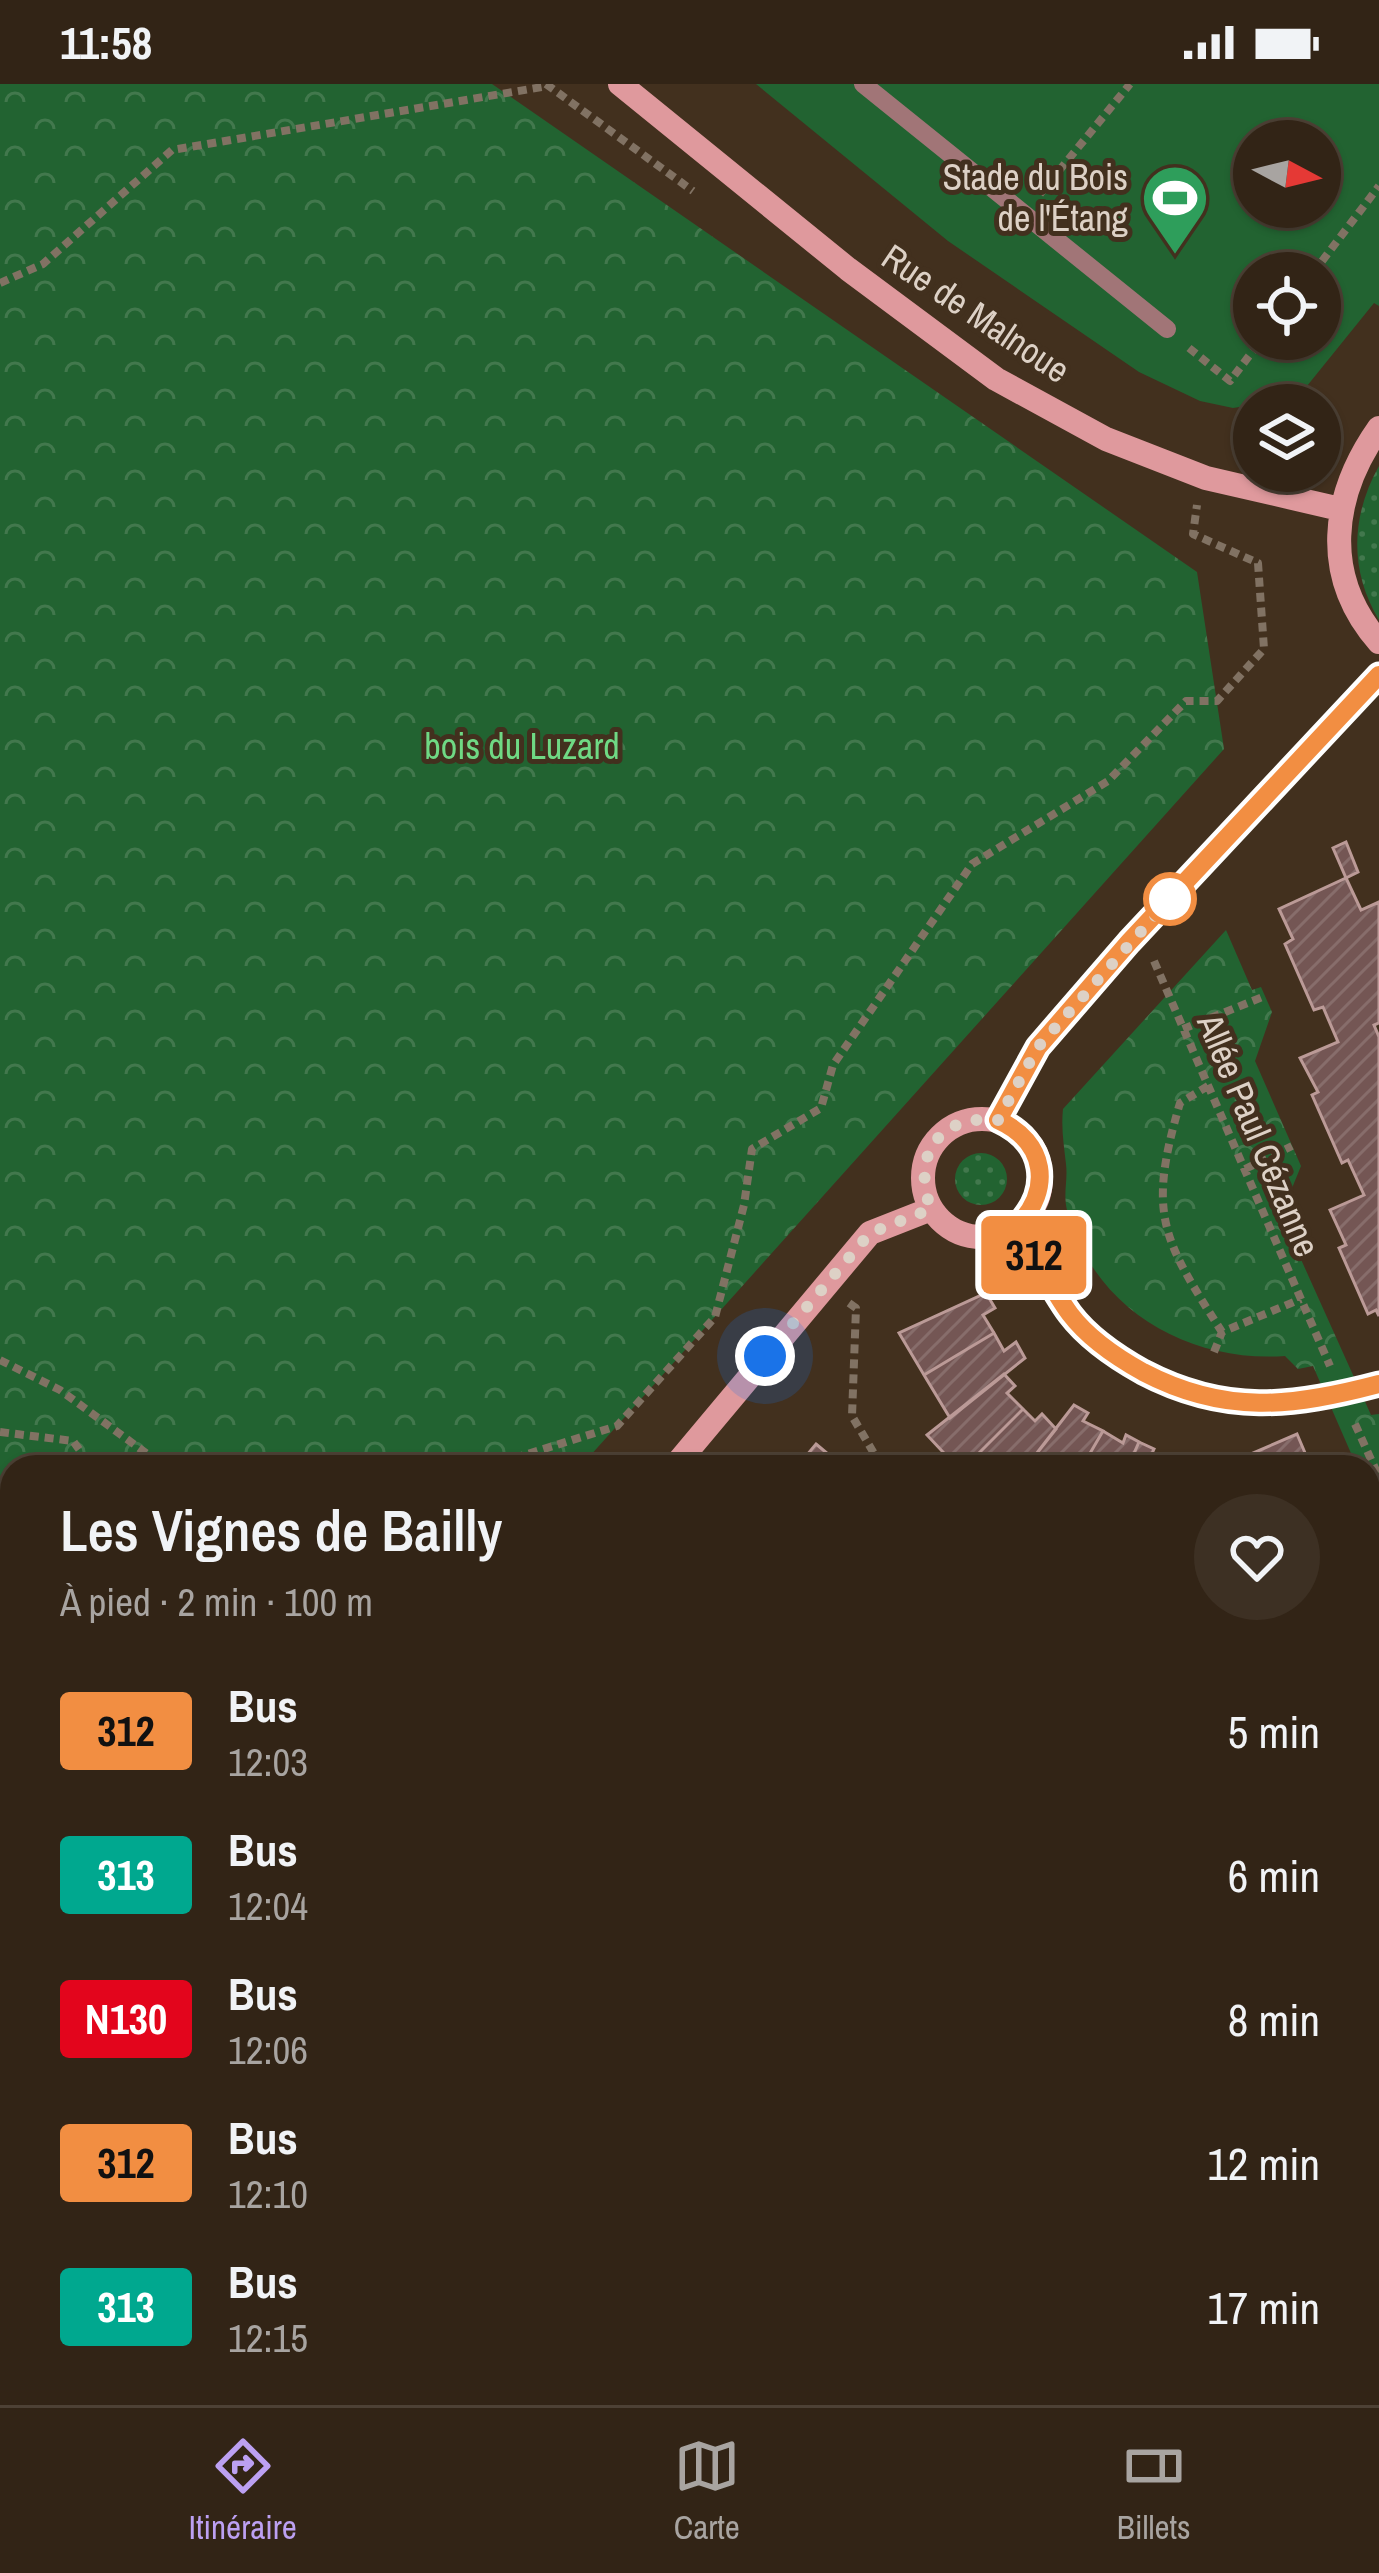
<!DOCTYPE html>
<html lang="fr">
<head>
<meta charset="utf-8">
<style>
	body { margin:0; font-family:"Archivo Narrow",sans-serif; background:#3d3023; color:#f1f3f6; height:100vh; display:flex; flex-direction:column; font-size:45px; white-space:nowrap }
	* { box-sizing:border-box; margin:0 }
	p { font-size:39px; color:#a8a4a1 }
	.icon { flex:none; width:66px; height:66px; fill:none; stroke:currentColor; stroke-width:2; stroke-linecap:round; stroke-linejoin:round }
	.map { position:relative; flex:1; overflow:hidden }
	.details { position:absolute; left:0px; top:1371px; width:1380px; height:951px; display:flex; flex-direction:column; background:#322416; border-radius:36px 36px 0 0; box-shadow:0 3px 9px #0004,0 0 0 3px #4d4135 }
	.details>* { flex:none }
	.badge { padding:0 24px; border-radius:9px; font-size:42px; line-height:78px }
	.needle { width:78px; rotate:97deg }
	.buttons { position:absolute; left:1233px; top:36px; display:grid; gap:24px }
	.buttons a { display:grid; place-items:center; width:108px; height:108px; border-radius:50%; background:#322416; box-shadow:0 3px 9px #0004,0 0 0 3px #4d4135; font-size:60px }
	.you { position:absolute; width:60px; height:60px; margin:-30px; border:9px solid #fff; border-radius:50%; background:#1a73e8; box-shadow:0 0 0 18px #1a73e833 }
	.map>.badge { position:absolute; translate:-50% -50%; box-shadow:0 0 0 6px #fff }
	.round { display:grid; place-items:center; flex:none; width:126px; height:126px; border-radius:63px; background:#3d3023 }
	.head { display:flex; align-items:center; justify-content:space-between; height:204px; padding:0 60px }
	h1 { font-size:57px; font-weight:600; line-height:90px }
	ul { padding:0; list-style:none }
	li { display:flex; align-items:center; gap:36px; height:144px; padding:0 60px }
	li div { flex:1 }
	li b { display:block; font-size:45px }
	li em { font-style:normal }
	li .badge { min-width:132px; font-weight:700; text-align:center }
	.status { display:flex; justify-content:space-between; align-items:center; height:84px; padding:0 60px; background:#322416; direction:ltr }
	.status svg { height:33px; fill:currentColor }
	.tabs { display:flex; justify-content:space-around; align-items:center; height:168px; border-top:3px solid #4d4135; background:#322416; font-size:33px; color:#a8a4a1 }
	.tabs a { display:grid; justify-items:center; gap:6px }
	.tabs .current { color:#bca0f2 }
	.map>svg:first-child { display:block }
</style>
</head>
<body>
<div class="status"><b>11:58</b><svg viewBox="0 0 49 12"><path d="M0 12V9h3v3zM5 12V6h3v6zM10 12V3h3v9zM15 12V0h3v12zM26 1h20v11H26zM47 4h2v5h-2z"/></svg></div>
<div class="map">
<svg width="1379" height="2321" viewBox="0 0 1379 2321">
	<defs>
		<pattern id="grass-dots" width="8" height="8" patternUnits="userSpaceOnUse" patternTransform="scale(3)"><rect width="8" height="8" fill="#226331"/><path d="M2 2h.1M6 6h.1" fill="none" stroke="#42784d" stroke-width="1.8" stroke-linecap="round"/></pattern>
		<pattern id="forest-crowns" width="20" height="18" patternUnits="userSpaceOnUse" patternTransform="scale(3)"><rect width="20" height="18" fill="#226331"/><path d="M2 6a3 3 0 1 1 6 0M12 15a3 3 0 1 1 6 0" fill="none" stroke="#42784d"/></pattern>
		<pattern id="building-hatch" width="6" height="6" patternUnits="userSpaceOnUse" patternTransform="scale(3)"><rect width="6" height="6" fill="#745654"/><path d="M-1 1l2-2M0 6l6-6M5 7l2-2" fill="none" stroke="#876d6b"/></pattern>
	</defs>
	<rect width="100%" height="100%" fill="#42301e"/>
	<path fill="url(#grass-dots)" d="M1379,382V536C1349,486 1351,432 1379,382Z
		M955 1095a26 26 0 1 1 52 0a26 26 0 1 1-52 0Z"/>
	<path fill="url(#forest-crowns)" d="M0,0H492L1197,488L1224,665L580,1383H12V2121L0,2139Z
		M1226,846L1252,906L1261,903L1272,928L1255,977L1301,1082L1281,1131L1371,1331L1379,1330V1432L1368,1407V1383H1357L1313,1282L1298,1285L1285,1272C1187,1279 1093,1224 1067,1126C1063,1110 1068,1096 1066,1080C1064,1061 1061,1045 1063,1025Z
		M822,2310H1128L1126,2321H815Z"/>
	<path fill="#226331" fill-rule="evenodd" d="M756,0H1379V222L1374,219L1307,302L1285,316L1233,324L1200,317L1139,288L948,157ZM1254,57H1320V123H1254ZM1254,189H1320V255H1254Z"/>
	<path fill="url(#building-hatch)" stroke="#bb9a97" stroke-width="3" d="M1346,758L1358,788L1346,794L1333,764Z
		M1346,794L1361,826L1379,818V939L1374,941L1379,953V1232L1376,1226L1368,1230L1339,1164L1346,1161L1330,1126L1364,1111L1348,1076L1342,1079L1312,1011L1318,1008L1300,974L1338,958L1323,923L1314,926L1285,860L1293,855L1279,825Z
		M986,1209L995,1224L983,1231L994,1249L924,1291L899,1249Z
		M994,1249L1004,1267L1016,1258L1025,1274L950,1334L924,1291Z
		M1004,1290L1015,1302L1007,1309L1023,1325L965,1383H957L927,1351Z
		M1074,1321L1088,1329L1083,1337L1103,1347L1082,1383H1026Z
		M1023,1325L1035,1337L1042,1330L1056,1345L1026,1383H965Z
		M1103,1347L1123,1359L1126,1351L1139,1358L1128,1383H1082Z
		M1297,1350L1311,1383L1223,1382Z
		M1139,1358L1154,1365L1150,1374L1172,1383H1128Z
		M816,1360L828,1370L818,1383H797Z
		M1368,1512L1372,1522L1379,1518V1763L1368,1768Z
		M1379,2108V2154L1368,2162V2113Z
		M1379,2154V2208L1368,2218V2162Z
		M1379,2208V2267L1368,2258V2218Z
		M83,2310H248L253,2321H194L193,2318L186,2321H88Z
		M643,2310H803L799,2321H704L696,2318L695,2321H639Z"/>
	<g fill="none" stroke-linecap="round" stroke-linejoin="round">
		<path stroke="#817263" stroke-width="8" stroke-dasharray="9 6" stroke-linecap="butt" d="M546,0L693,107
			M1040,110L1130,0
			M1313,189L1379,102
			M0,199L43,180L172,66L548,2
			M1189,264L1230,297L1262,255
			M1154,877L1330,1282
			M1183,945L1265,912
			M1208,1002L1180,1019C1147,1131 1162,1154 1222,1248
			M1245,1085L1292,1062
			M849,1219L856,1224L852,1332L882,1383
			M1214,1268L1222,1248L1301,1215
			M0,1276L60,1306L165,1383
			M1355,1340L1379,1393
			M0,1348L73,1357L92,1383
			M486,1383L617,1342L715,1233L744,1121L752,1065L821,1024L833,981L972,780L1108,697L1186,617H1217L1264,565L1258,479L1193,450L1197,421
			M0,1716L12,1710
			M0,1987L12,1996
			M0,2110L12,2112
			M488,2310L518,2321
			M1285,2310L1299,2321
			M306,2321L329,2310"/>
		<path stroke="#a17577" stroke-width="18" d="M863,0L1167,245"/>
		<path stroke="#a17577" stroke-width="24" d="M1017,1142C1035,1171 1050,1203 1070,1230C1089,1255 1116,1273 1143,1288C1226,1331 1292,1323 1379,1300"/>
		<path stroke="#df999d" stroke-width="24" d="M620,0L848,185L996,295L1106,355L1206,394L1340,425
			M1379,344C1331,412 1321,492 1379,558
			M923 1094a59 59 0 1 1 118 0a59 59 0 1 1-118 0Z
			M998,1036L1038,963L1129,858L1379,591
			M674,1383L870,1149L931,1125
			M0,2223L12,2205"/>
	</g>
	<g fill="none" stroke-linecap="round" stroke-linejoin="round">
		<g stroke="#fff" stroke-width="27">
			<path id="line" d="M1379,591L1129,858L1038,963L998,1036C1046,1058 1053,1105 1017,1142C1036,1171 1050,1203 1070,1230C1089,1255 1116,1273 1143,1288C1225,1331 1292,1323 1379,1300"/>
		</g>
		<use href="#line" stroke="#f28e42" stroke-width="18"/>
		<path stroke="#ddd1c6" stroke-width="12" stroke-dasharray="0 21.6" d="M765,1272L870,1149L931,1125C911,1071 939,1030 998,1036L1038,963L1170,815"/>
	</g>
	<defs>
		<g id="stadium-pin" transform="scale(3.45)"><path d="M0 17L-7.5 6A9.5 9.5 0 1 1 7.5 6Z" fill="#2e9e5b" stroke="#42301e"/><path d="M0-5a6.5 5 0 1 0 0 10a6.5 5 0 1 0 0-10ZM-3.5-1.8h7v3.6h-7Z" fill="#fff"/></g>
	</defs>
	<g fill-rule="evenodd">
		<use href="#stadium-pin" x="1175" y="114"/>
	</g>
	<circle fill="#fff" stroke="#f28e42" stroke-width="6" cx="1170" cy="815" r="24"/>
	<g text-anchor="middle" stroke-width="10" stroke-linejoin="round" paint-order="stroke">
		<g font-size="36" fill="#ddd1c6" stroke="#42301e" text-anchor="end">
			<text x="1128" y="106">Stade du Bois<tspan x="1128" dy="41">de l'Étang</tspan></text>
		</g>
		<g font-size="36" fill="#ddd1c6" stroke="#42301e">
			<text transform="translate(976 229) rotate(34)" y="13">Rue de Malnoue</text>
			<text transform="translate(1259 1051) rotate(67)" y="13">Allée Paul Cézanne</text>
		</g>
		<g font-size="36" fill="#6fd984" stroke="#42301e">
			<text x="522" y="675">bois du Luzard</text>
		</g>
	</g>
</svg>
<div class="buttons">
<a><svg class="needle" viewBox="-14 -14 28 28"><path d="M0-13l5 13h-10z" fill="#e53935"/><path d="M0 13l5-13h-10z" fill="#a8a4a1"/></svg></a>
<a><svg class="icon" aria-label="locate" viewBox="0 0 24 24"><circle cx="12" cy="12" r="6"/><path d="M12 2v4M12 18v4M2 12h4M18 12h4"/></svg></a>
<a><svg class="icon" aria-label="layers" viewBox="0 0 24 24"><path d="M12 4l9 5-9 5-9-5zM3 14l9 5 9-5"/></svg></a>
</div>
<div class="you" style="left:765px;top:1272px"></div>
<b class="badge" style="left:1034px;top:1171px;background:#f28e42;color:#111">312</b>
<section class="details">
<div class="head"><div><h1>Les Vignes de Bailly</h1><p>À pied · 2 min · 100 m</p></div><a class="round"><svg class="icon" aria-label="heart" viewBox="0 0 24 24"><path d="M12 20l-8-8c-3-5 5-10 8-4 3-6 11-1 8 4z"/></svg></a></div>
<ul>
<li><span class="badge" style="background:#f28e42;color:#111">312</span><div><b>Bus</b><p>12:03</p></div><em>5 min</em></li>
<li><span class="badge" style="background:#00a88f;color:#fff">313</span><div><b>Bus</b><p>12:04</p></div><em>6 min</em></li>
<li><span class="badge" style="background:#e3051c;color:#fff">N130</span><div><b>Bus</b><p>12:06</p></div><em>8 min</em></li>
<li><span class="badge" style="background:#f28e42;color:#111">312</span><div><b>Bus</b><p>12:10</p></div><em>12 min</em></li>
<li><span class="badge" style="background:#00a88f;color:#fff">313</span><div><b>Bus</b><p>12:15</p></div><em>17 min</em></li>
</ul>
</section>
</div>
<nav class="tabs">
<a class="current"><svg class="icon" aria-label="directions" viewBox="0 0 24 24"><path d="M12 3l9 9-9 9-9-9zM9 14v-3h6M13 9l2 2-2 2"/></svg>Itinéraire</a>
<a><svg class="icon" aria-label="map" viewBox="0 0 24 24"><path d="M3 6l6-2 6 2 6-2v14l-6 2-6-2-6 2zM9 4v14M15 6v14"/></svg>Carte</a>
<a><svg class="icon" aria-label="tickets" viewBox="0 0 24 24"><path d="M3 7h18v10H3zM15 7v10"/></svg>Billets</a>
</nav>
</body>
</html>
